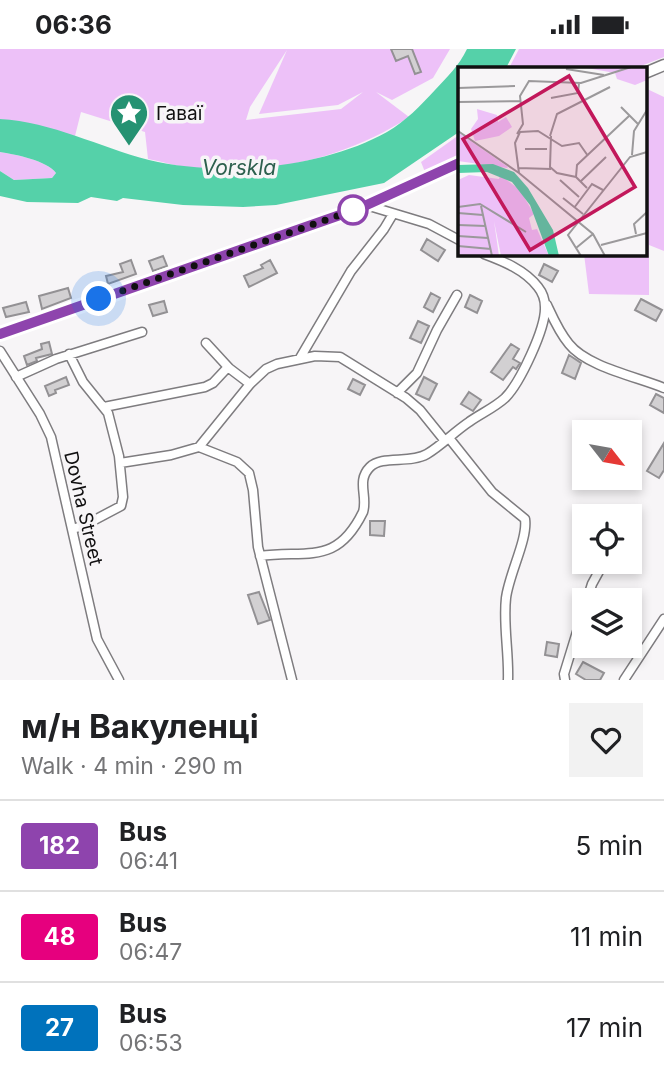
<!DOCTYPE html>
<html lang="en">
<head>
<meta charset="utf-8">
<style>
	body { margin:0; font-family:Inter,sans-serif; background:#f2f2f2; color:#202124; height:100vh; display:flex; flex-direction:column; font-size:26px; white-space:nowrap }
	* { box-sizing:border-box; margin:0 }
	p { font-size:23px; color:#757577 }
	.icon { flex:none; width:38px; height:38px; fill:none; stroke:currentColor; stroke-width:2; stroke-linecap:round; stroke-linejoin:round }
	.map { position:relative; height:631px; overflow:hidden }
	.sheet { display:flex; flex-direction:column; background:#fff; flex:1 }
	.sheet>* { flex:none }
	.badge { padding:0 14px; border-radius:5px; font-size:24px; line-height:46px }
	.needle { width:46px; rotate:121deg }
	.controls { position:absolute; left:572px; top:371px; display:grid; gap:14px }
	.controls a { display:grid; place-items:center; width:70px; height:70px; border-radius:0px; background:#fff; box-shadow:0 4px 10px #0003; font-size:35px }
	.you { position:absolute; width:35px; height:35px; margin:-18px; border:5px solid #fff; border-radius:50%; background:#1a73e8; box-shadow:0 0 0 10px #1a73e833 }
	.map>.badge { position:absolute; translate:-50% -50%; box-shadow:0 0 0 4px #fff }
	.round { display:grid; place-items:center; flex:none; width:74px; height:74px; border-radius:0px; background:#f2f2f2 }
	.overview { display:flex; align-items:center; justify-content:space-between; height:119px; padding:0 21px }
	h1 { font-size:33px; font-weight:700; line-height:52px }
	ul { padding:0; list-style:none }
	li { display:flex; align-items:center; gap:21px; height:91px; padding:0 21px; border-top:2px solid #e0e0e0 }
	li div { flex:1 }
	li b { display:block; font-size:26px }
	li em { font-style:normal }
	li .badge { min-width:77px; font-weight:700; text-align:center }
	.status { display:flex; justify-content:space-between; align-items:center; height:49px; padding:0 35px; background:#fff; direction:ltr }
	.status svg { height:19px; fill:currentColor }
	.map>svg:first-child { display:block }
</style>
</head>
<body>
<div class="status"><b>06:36</b><svg viewBox="0 0 49 12"><path d="M0 12V9h3v3zM5 12V6h3v6zM10 12V3h3v9zM15 12V0h3v12zM26 1h20v11H26zM47 4h2v5h-2z"/></svg></div>
<div class="map">
<svg width="664" height="631" viewBox="0 0 664 631">
	<rect width="100%" height="100%" fill="#f7f5f7"/>
	<path fill="#edc1f8" fill-rule="evenodd" d="M0,0H450L433,29L392,51L376,43L409,68C349,108 269,127 196,120C180,118 164,113 148,110L145,83L81,63L75,87L0,70ZM287,1L259,65L338,56L363,43L341,60L246,71L250,58Z
		M519,0H664V8L636,19H509Z
		M645,39L664,48V202L649,196V246L589,245L584,205H645Z
		M459,86V106L425,123L421,113Z
		M0,103C14,105 48,112 56,124L52,129L14,131L0,122Z"/>
	<path fill="#55d1a9" d="M467,0H516L506,19H459V83L384,134L276,156L243,158L183,156L123,149L117,152L91,148L78,154L27,153L0,147V122L14,131L52,129L56,124C48,112 14,105 0,103V70C52,73 99,98 149,111C220,128 321,120 387,83C406,72 420,57 435,41C447,28 459,17 467,0Z"/>
	<path fill="#d2d0d2" stroke="#939194" stroke-width="2" d="M391,0H412L421,23L415,25L408,7L396,12Z
		M427,190L445,201L438,212L421,201Z
		M163,207L167,217L153,222L149,212Z
		M131,211L136,225L108,235L106,227L123,223L120,215Z
		M270,211L277,224L249,238L244,227L263,219L261,216Z
		M544,215L558,222L552,233L539,226Z
		M68,239L71,249L42,260L39,247Z
		M431,244L440,249L433,263L424,258Z
		M470,246L482,252L477,264L465,258Z
		M641,250L662,261L656,272L635,261Z
		M164,252L167,263L153,267L149,256Z
		M26,253L29,263L6,268L3,259Z
		M418,272L429,277L421,294L410,289Z
		M49,293L52,305L36,309L37,312L27,316L24,307L42,300L41,295Z
		M511,295L519,300L513,310L520,314L516,320L513,318L503,331L491,323Z
		M569,306L581,314L575,330L562,324Z
		M66,328L69,336L55,341L56,344L49,347L45,337Z
		M424,328L437,335L429,351L416,345Z
		M353,330L365,336L360,346L348,340Z
		M469,343L481,351L473,362L461,355Z
		M656,345L664,349V364L650,356Z
		M664,394V421L659,429L647,422Z
		M370,472H385L384,487L370,486Z
		M259,543L270,571L258,575L248,546Z
		M547,593L559,595L557,608L545,606Z
		M583,613L604,624L600,631H586L576,625Z"/>
	<g fill="none" stroke-linecap="round" stroke-linejoin="round">
		<g stroke="#7e7c7f" stroke-width="11">
			<path id="minor" d="M366,156L429,175L459,191
				M547,256C553,269 559,283 569,295C587,318 638,328 664,339
				M206,294L229,319L250,335
				M0,302L40,365L51,388L97,590L119,631
				M69,305L83,333L108,364L119,407L123,448L121,457L87,475L73,480
				M300,309L351,222L384,180L393,165
				M16,328L56,310L142,283
				M397,344L417,324L437,281L457,246
				M104,358L205,338L213,334L228,318
				M449,389L492,443L525,470C528,490 509,525 506,549C503,575 509,604 508,631
				M199,398L237,413L249,424L253,441L258,498L292,631
				M120,414L171,406L199,398L250,335L266,320L277,315L315,307L340,308L406,349L420,361L445,392
				M260,507C310,501 337,516 363,463C368,447 356,432 370,418C382,406 410,415 427,405C442,396 454,383 469,373C480,365 494,359 505,349C520,334 546,279 545,258C545,251 542,243 538,238C525,221 503,212 484,205
				M587,551L592,535L604,513
				M565,631L564,625L584,560
				M624,631L664,570"/>
		</g>
		<g stroke="#7e7c7f" stroke-width="13">
			<path id="tertiary" d="M645,24L664,16
				M0,285L360,159L459,114"/>
		</g>
		<use href="#minor" stroke="#fff" stroke-width="8"/>
		<use href="#tertiary" stroke="#fff" stroke-width="10"/>
	</g>
	<g fill="none" stroke-linecap="round" stroke-linejoin="round">
		<g stroke="#fff" stroke-width="16">
			<path id="line" d="M0,285L360,159L459,114"/>
		</g>
		<use href="#line" stroke="#8e44ad" stroke-width="10"/>
		<path stroke="#111011" stroke-width="7" stroke-dasharray="0 12.6" d="M99,250L360,159L353,161"/>
	</g>
	<defs>
		<g id="sight-pin" transform="scale(2.0125)"><path d="M0 17L-7.5 6A9.5 9.5 0 1 1 7.5 6Z" fill="#259272" stroke="#f7f5f7"/><path d="M0-6L1.8-2.2L6-1.7L2.9 1.2L3.7 5.4L0 3.3L-3.7 5.4L-2.9 1.2L-6-1.7L-1.8-2.2Z" fill="#fff"/></g>
	</defs>
	<g fill-rule="evenodd">
		<use href="#sight-pin" x="129" y="64"/>
	</g>
	<circle fill="#fff" stroke="#8e44ad" stroke-width="3.5" cx="353" cy="161" r="14"/>
	<g text-anchor="middle" stroke-width="7" stroke-linejoin="round" paint-order="stroke">
		<g font-size="19" fill="#111011" stroke="#f7f5f7" text-anchor="start">
			<text x="156" y="71">Гаваї</text>
		</g>
		<g font-size="19" fill="#111011" stroke="#f7f5f7">
			<text transform="translate(84 459) rotate(77)" y="7">Dovha Street</text>
		</g>
		<g font-size="21" font-style="italic" fill="#2d604e" stroke="#f7f5f7">
			<text x="239" y="126">Vorskla</text>
		</g>
	</g>
	<g transform="translate(458 18)">
		<rect width="189" height="189" fill="#f7f5f7"/>
		<path d="M123,0H189V13L177,18L159,12L157,6ZM19,42L39,48L40,55L48,50L54,60L41,69L17,74L13,62L20,52ZM0,65L50,100L49,101L0,94ZM11,108L41,112L42,108L62,123L76,147L71,151L74,163L79,162L91,189H43L36,154L41,189H0V113Z" fill="#edc1f8"/>
		<path d="M35,97L56,105L70,121L95,163L101,189H91L72,138L54,115L29,105L0,106V98Z" fill="#55d1a9"/>
		<path fill="none" stroke="#9b999b" stroke-width="2" d="M108,2L146,8M0,21L57,19M93,31L120,26L121,16M0,35L62,34M163,40L180,57M0,64L61,106L135,167L147,189M59,67L65,57L62,29L71,14L123,16L173,0M92,69L99,47L152,20M93,69L92,100L99,106L118,110L129,121M67,82H89M174,88L176,64L189,43M60,101L93,102M61,106L57,76L62,65L80,64L104,79L121,76L130,89M118,110L119,98L171,49M102,113L121,130M123,114L148,90M105,131L125,147M23,139L34,189M0,140L22,137L68,165M116,141L134,117L145,123M0,146L25,148M0,158L28,159M178,167L176,157L189,145M0,169L30,171M143,178L189,166M0,179L33,182M118,181L135,167M123,189L110,168L172,90L189,85"/>
		<path fill="#c2185b" fill-opacity="0.15" stroke="#c2185b" stroke-width="3.5" d="M111,9L177,120L72,183L5,72Z"/>
		<rect width="189" height="189" fill="none" stroke="#111011" stroke-width="3.5"/>
	</g>
</svg>
<div class="controls">
<a><svg class="needle" viewBox="-14 -14 28 28"><path d="M0-13l5 13h-10z" fill="#e53935"/><path d="M0 13l5-13h-10z" fill="#757577"/></svg></a>
<a><svg class="icon" aria-label="locate" viewBox="0 0 24 24"><circle cx="12" cy="12" r="6"/><path d="M12 2v4M12 18v4M2 12h4M18 12h4"/></svg></a>
<a><svg class="icon" aria-label="layers" viewBox="0 0 24 24"><path d="M12 4l9 5-9 5-9-5zM3 14l9 5 9-5"/></svg></a>
</div>
<div class="you" style="left:99px;top:250px"></div>
</div>
<section class="sheet">
<div class="overview"><div><h1>м/н Вакуленці</h1><p>Walk · 4 min · 290 m</p></div><a class="round"><svg class="icon" aria-label="heart" viewBox="0 0 24 24"><path d="M12 20l-8-8c-3-5 5-10 8-4 3-6 11-1 8 4z"/></svg></a></div>
<ul>
<li><span class="badge" style="background:#8e44ad;color:#fff">182</span><div><b>Bus</b><p>06:41</p></div><em>5 min</em></li>
<li><span class="badge" style="background:#e6007e;color:#fff">48</span><div><b>Bus</b><p>06:47</p></div><em>11 min</em></li>
<li><span class="badge" style="background:#0072bc;color:#fff">27</span><div><b>Bus</b><p>06:53</p></div><em>17 min</em></li>
</ul>
</section>
</body>
</html>
